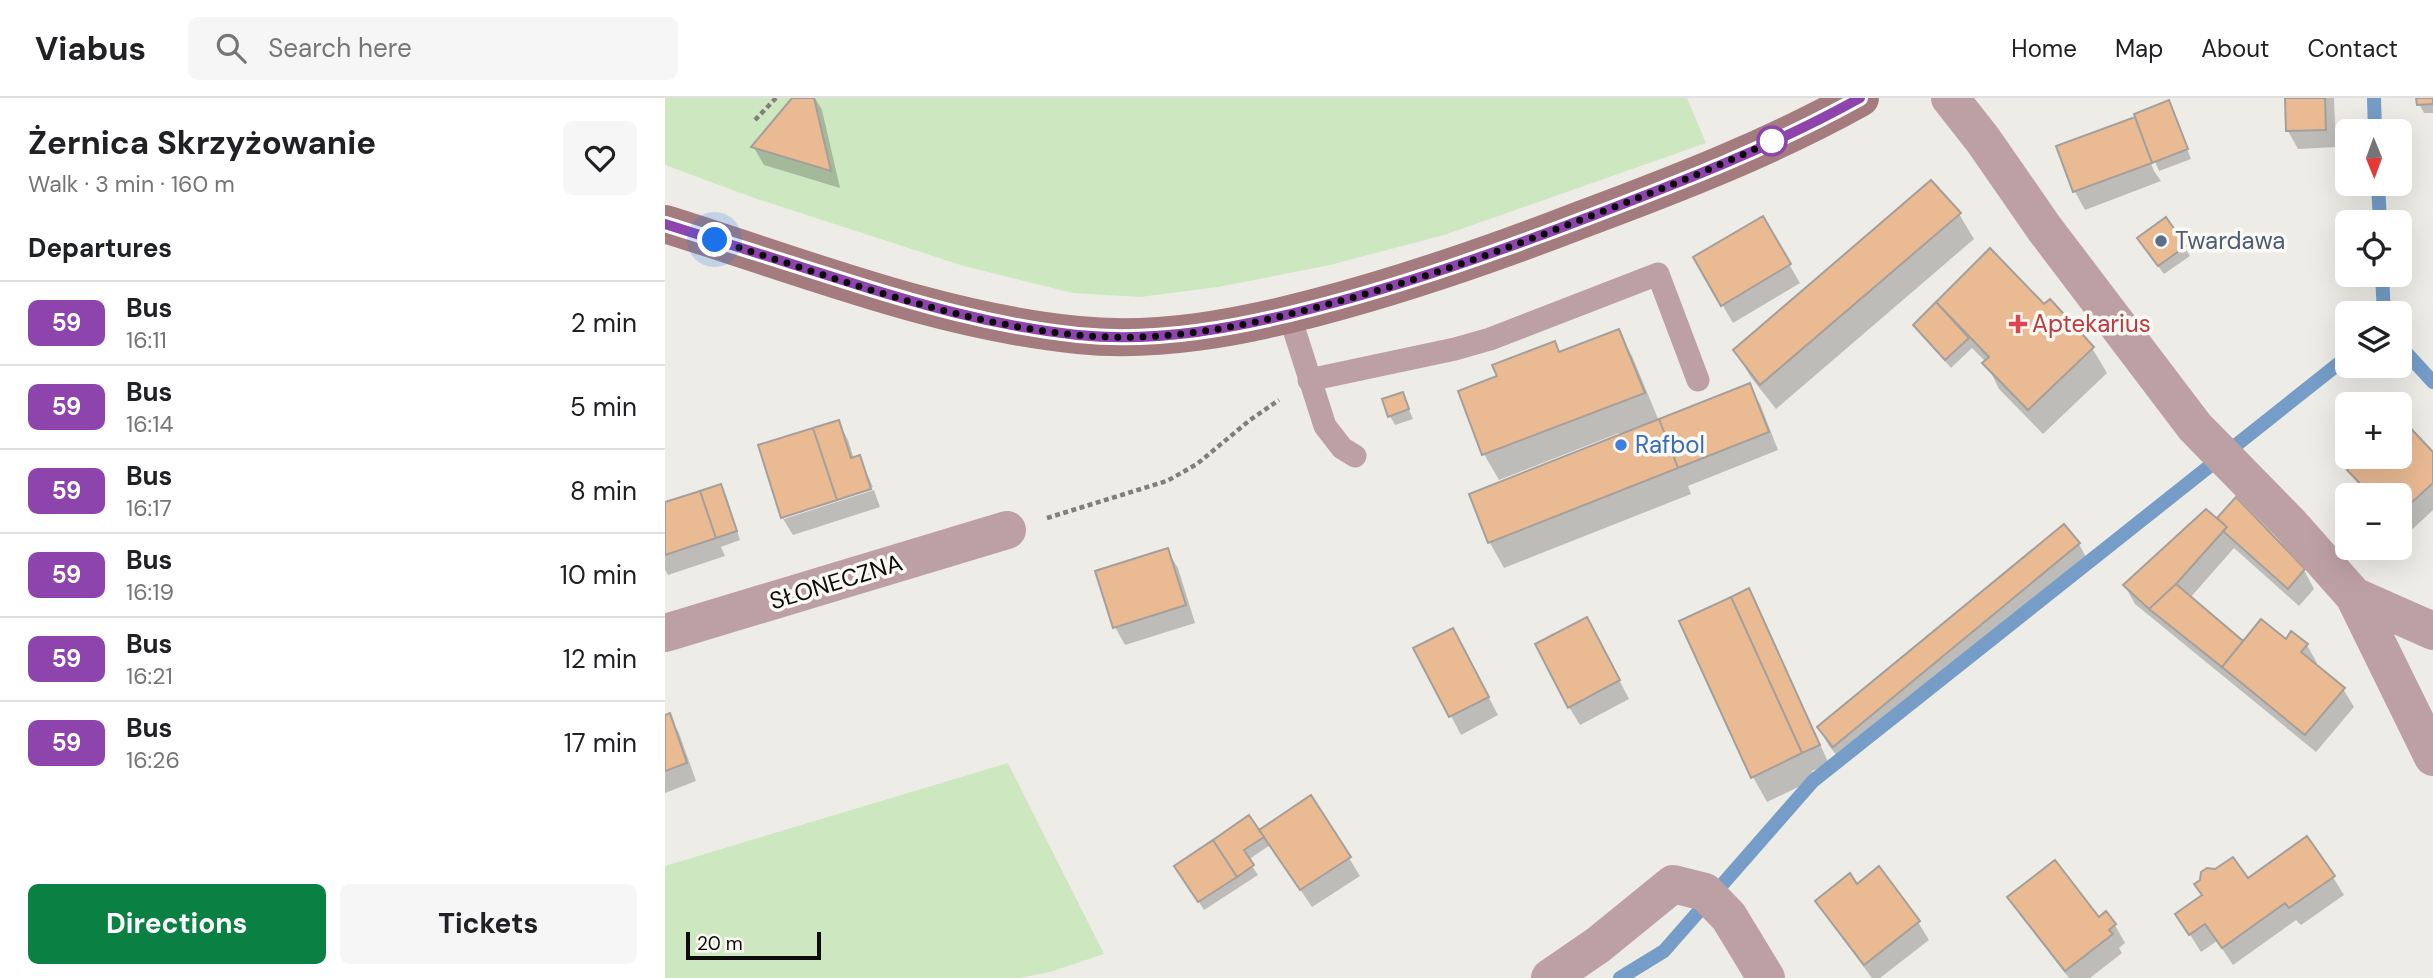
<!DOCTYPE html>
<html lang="en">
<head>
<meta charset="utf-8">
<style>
	body { margin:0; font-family:"DM Sans",sans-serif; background:#f6f6f6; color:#202124; height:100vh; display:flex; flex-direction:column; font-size:26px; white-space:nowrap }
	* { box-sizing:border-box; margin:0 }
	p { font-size:23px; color:#757577 }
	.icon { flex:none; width:38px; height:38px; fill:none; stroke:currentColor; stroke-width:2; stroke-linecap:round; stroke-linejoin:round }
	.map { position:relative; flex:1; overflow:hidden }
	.side { display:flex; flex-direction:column; background:#fff; width:665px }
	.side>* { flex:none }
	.badge { padding:0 14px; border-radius:10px; font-size:24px; line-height:46px }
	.needle { width:46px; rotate:179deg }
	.fabs { position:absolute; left:1670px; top:21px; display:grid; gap:14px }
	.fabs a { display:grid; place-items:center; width:77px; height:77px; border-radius:10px; background:#fff; box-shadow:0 7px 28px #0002; font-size:35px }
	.scale { position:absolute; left:21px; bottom:18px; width:135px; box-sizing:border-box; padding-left:7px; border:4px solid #0d0c0b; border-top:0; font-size:19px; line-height:24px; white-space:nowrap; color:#0d0c0b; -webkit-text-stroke:5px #fbf9f3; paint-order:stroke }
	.you { position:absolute; width:35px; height:35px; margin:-18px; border:5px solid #fff; border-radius:50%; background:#1a73e8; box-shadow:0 0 0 10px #1a73e833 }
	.map>.badge { position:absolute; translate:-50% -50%; box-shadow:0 0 0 4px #fff }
	h2 { padding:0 28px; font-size:26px; line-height:63px }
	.round { display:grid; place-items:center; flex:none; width:74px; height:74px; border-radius:10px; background:#f6f6f6 }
	.head { display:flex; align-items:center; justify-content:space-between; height:119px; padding:0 28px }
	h1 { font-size:33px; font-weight:700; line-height:52px }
	.action { display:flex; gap:14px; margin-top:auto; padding:14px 28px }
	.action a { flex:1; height:80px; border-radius:10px; background:#0b8043; color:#fff; font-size:28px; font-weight:700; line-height:80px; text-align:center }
	.action a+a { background:#f6f6f6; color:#202124 }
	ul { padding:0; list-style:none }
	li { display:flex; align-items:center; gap:21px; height:84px; padding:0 28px; border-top:2px solid #e0e0e0 }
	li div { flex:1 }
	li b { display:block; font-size:26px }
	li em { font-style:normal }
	li .badge { min-width:77px; font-weight:700; text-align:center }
	header { display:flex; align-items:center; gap:42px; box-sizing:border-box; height:98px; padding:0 35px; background:#fff; border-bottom:2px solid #e0e0e0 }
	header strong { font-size:33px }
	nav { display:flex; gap:38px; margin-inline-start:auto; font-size:24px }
	.search { width:490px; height:63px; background:#f6f6f6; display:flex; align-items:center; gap:18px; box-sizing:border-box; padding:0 24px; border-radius:10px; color:#757577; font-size:26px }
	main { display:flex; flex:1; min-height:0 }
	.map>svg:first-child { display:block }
</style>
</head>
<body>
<header>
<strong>Viabus</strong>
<div class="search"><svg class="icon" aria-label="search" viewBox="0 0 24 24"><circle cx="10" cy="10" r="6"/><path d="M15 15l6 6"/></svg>Search here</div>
<nav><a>Home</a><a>Map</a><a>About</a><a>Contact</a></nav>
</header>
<main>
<section class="side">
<div class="head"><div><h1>Żernica Skrzyżowanie</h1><p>Walk · 3 min · 160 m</p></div><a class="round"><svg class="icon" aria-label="heart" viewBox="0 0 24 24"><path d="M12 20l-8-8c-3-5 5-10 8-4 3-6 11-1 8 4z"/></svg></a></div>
<h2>Departures</h2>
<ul>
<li><span class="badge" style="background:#8e44ad;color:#fff">59</span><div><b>Bus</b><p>16:11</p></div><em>2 min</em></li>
<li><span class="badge" style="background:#8e44ad;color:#fff">59</span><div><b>Bus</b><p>16:14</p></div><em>5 min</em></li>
<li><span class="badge" style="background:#8e44ad;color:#fff">59</span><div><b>Bus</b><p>16:17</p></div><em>8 min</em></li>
<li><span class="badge" style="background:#8e44ad;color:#fff">59</span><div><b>Bus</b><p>16:19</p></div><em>10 min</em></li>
<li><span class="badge" style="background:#8e44ad;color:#fff">59</span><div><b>Bus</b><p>16:21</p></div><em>12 min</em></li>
<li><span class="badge" style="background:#8e44ad;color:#fff">59</span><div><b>Bus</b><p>16:26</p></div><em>17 min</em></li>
</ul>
<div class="action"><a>Directions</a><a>Tickets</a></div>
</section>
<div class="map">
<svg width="1768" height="880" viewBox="0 0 1768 880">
	<rect width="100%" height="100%" fill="#eeece6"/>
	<path fill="#cde7c1" d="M0,0H1022L1041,45L779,137L665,167L553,189L475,199L408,195L299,168L92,101L0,67Z
		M343,665L439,856L385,874L354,880H0V768Z"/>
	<path fill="#0003" d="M129,0H150L157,12L175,90L99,67L89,50Z
		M1622,0H1669L1671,49L1633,51L1623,33Z
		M1753,0H1768V15H1759L1754,6Z
		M1504,4L1526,61L1494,73L1479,37H1475L1489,73L1496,83L1420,112L1410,94L1393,49L1473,27Z
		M1294,116L1309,141L1111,311L1085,278L1070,252Z
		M1097,120L1135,185L1068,225L1030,160Z
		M1500,121L1525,158L1499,176L1479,149Z
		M1325,153L1379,209L1427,250L1442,275L1378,336L1334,291L1321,264L1307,250L1286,270L1256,236L1250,227Z
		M953,233L967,258L994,323L1084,288L1095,306L1113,352L1023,388L1026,396L839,470L825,445L806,397L955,339L954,335L834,382L819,356L795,294Z
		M737,296L748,321L730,327L725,318Z
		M173,324L183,342L189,361L194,359L208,389L119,417V421L209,392L215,409L128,437L117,419L95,349Z
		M1768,356V412L1740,438L1734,432V397H1701L1684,372L1698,359Z
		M56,388L61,397L75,442L56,449L60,458L3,477L0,472V406Z
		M1571,401L1639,472L1649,491L1634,508L1569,450L1525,500L1578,545L1621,543L1642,547L1652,565L1650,567L1678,591L1689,609L1651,654L1470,506L1460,488L1552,422Z
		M1399,429L1414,446L1424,465L1179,666L1164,648L1154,630Z
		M502,452L513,470L530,525L460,547L450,529Z
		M1083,492L1093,510L1164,666L1147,673L1150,681L1102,704L1088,679Z
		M932,539L964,601L915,627L904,609Z
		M798,550L833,617L796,637L751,551Z
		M4,617L14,635L31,683L0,695V619Z
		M584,719L598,740L600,739L684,760L695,778L647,809L605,747L583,762L593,777L539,812L517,777Z
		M1214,771L1253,824L1264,842L1215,880H1207L1163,821L1152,803L1192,788Z
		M1668,779L1679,797L1636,827L1631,822L1568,867L1552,843L1536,854L1512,816L1583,783Z
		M1344,799L1450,827L1460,845L1454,850L1457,855L1425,880H1404L1355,817Z"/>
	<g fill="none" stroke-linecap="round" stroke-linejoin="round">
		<path stroke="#759dc7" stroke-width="14" d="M1709,0L1710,33
			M1713,86L1715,124
			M1717,177L1719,215
			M1734,247L1768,284
			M955,880L999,853L1148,683L1682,259"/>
	</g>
	<path fill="#eaba93" stroke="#a49f9b" stroke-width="2" d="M127,0H149L166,73L86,49Z
		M1620,0H1660L1661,32L1621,33Z
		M1751,0H1768V6L1752,7Z
		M1504,2L1523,51L1487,65L1469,16Z
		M1470,19L1487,65L1408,94L1391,48Z
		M1266,82L1296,115L1095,287L1068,252Z
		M1098,118L1126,166L1056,208L1028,159Z
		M1501,119L1521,148L1493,168L1472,140Z
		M1325,150L1379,206L1385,201L1429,249L1363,312L1317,265L1324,259L1271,204Z
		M1271,204L1304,240L1280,262L1248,227Z
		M954,231L980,295L817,357L793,293L832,278L827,267L890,243L894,254Z
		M1085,285L1104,334L1013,370L994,321Z
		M738,294L744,311L723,319L717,301Z
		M1736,320L1768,354V385L1734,416V397H1706L1682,372L1696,359H1734V322Z
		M994,321L1013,370L823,445L804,396Z
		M174,322L186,360L195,357L206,391L172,402L148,330Z
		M148,330L172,402L116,420L93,347Z
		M56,386L72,433L51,440L35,393Z
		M35,393L51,440L0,457V404Z
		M1571,399L1640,471L1623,491L1558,433L1562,429L1552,420Z
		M1541,411L1562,429L1511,486L1484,511L1458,487Z
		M1399,426L1415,445L1168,649L1152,629Z
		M503,450L521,507L448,530L430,473Z
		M1511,486L1578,543L1557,569L1484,511Z
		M1084,490L1155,647L1137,655L1066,499Z
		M1066,499L1137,655L1086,680L1014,523Z
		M922,519L955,582L903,610L870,546Z
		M1596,521L1621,541L1626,533L1643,546L1636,554L1680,590L1640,637L1557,569Z
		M788,530L824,599L784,619L748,550Z
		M5,615L22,665L0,673V617Z
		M646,697L686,759L635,792L594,732Z
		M584,717L599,739L579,752L589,767L572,779L548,742Z
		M1642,738L1670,778L1624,810L1620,805L1557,850L1540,826L1524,837L1510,816L1537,797L1529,786L1535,782L1536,774L1542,770L1550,771L1568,759L1583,780Z
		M548,742L572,779L533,804L509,768Z
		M1390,762L1434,819L1441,813L1451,826L1444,832L1448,836L1400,873L1342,799Z
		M1214,768L1255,823L1199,867L1150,803L1185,775L1192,786Z"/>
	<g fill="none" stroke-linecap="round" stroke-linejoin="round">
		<path stroke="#817f7c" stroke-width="4.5" stroke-dasharray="5 3.5" stroke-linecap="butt" d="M90,22L111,0
			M382,420L502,383L532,366L585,322L614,302"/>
		<path stroke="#bda0a3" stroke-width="23" d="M624,216L660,328L677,350L690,358
			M644,282L790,251L825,241L993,176L1033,282"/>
		<path stroke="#bda0a3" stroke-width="38" d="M1285,0L1318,42L1379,130L1530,329L1626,427L1689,498L1768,659
			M1689,498L1768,533
			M0,535L342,432
			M885,880L933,847L1008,786L1040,794L1064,819L1101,880"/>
		<path stroke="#a47b7f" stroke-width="38" d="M0,126C135,168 272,223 413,237C492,245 572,230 649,210C741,186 830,155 918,121C1012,86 1107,49 1195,0"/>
	</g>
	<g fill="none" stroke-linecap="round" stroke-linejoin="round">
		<g stroke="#fff" stroke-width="16">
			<path id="line" d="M0,126C56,144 112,161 168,179C249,205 328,228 413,237C492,245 572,230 649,210C743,186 833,154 924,119C1016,84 1109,48 1195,0"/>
		</g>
		<use href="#line" stroke="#8e44ad" stroke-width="10"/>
		<path stroke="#0d0c0b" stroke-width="7" stroke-dasharray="0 12.6" d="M50,142C169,179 288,225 413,237C493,245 572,230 649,210C734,188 815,161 897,129C968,102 1038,76 1107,43"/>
	</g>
	<circle fill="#fff" stroke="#8e44ad" stroke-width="3.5" cx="1107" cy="43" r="14"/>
	<circle fill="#5c6f8a" stroke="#fbf9f3" stroke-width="2.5" cx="1496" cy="143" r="7"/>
	<path fill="#e0444e" stroke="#fbf9f3" stroke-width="2.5" d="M1349.5 215.5h7v7h7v7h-7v7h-7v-7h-7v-7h7z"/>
	<circle fill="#3f7fe0" stroke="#fbf9f3" stroke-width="2.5" cx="956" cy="347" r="7"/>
	<g text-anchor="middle" stroke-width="7" stroke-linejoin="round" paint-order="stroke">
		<g font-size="24" fill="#4e5e75" stroke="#fbf9f3" text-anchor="start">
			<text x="1510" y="151">Twardawa</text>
		</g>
		<g font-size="24" fill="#be3a42" stroke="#fbf9f3" text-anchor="start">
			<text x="1367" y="234">Aptekarius</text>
		</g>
		<g font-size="24" fill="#366cbe" stroke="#fbf9f3" text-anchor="start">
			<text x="970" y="355">Rafbol</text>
		</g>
		<g font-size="24" fill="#0d0c0b" stroke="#fbf9f3">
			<text transform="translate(171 484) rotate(-17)" y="8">SŁONECZNA</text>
		</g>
	</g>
</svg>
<div class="fabs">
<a><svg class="needle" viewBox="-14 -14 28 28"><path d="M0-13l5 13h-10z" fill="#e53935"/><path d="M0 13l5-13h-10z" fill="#757577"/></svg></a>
<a><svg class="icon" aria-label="locate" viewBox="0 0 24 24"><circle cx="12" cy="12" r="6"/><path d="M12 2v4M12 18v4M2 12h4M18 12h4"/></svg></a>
<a><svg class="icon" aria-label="layers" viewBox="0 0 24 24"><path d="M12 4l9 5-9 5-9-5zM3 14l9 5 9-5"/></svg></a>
<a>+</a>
<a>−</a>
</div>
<div class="scale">20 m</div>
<div class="you" style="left:50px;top:142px"></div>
</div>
</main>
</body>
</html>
